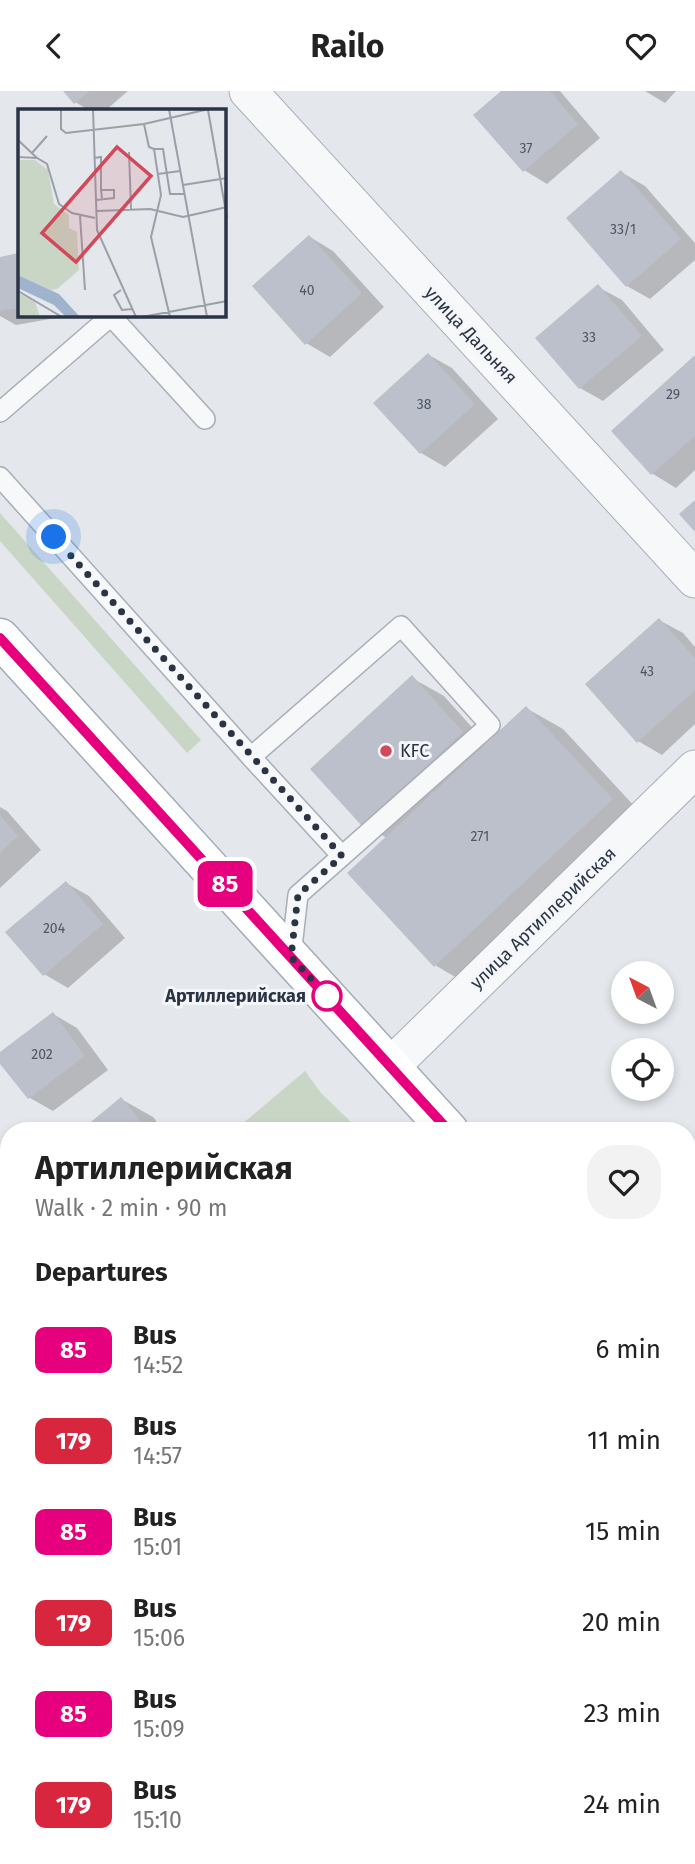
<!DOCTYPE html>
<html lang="en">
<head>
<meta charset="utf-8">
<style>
	body { margin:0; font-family:"Fira Sans",sans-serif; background:#f2f2f2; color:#222; height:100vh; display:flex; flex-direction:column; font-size:26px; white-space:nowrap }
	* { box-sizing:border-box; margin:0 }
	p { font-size:23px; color:#767676 }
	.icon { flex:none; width:38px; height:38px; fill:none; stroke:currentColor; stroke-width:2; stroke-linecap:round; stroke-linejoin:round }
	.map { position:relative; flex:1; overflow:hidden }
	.panel { position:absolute; left:0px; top:1031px; width:696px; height:744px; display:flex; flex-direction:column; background:#fff; border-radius:28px 28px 0 0; box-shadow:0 4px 10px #0003 }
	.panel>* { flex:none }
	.badge { padding:0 14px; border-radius:10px; font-size:24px; line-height:46px }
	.needle { width:46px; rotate:319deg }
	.fabs { position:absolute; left:611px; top:870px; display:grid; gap:14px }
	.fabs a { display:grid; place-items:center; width:63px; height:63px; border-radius:50%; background:#fff; box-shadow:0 4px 10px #0003; font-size:35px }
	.you { position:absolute; width:35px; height:35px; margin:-18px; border:5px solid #fff; border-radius:50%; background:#1a73e8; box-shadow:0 0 0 10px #1a73e833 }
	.map>.badge { position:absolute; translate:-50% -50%; box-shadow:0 0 0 4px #fff }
	h2 { padding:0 35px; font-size:26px; line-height:63px }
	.round { display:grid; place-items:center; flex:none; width:74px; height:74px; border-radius:28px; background:#f2f2f2 }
	.headline { display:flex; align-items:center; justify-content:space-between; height:119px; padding:0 35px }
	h1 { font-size:33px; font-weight:700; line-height:52px }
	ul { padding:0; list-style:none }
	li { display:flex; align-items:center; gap:21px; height:91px; padding:0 35px }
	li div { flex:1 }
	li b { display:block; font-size:26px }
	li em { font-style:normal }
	li .badge { min-width:77px; font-weight:700; text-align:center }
	header { display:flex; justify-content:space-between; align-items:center; height:91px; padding:0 35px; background:#fff; font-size:32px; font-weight:700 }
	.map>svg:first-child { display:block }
</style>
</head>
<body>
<header><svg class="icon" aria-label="back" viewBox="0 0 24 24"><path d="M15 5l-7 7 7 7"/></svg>Railo<svg class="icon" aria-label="heart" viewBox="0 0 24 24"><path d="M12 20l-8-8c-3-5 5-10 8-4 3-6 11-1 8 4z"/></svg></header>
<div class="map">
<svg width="695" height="1773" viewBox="0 0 695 1773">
	<rect width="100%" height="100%" fill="#e4e7ec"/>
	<path fill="#c9d6c5" d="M0,422L201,649L187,662L0,450Z
		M305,980L321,1002L348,1028L356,1039H235Z
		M9,1314V1766H688V1694L695,1703V1773H0V1316Z"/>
	<path fill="#0003" d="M66,0H128L106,19H89L75,11Z
		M504,0H560L600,47L547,93L524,79Z
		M645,0H676L665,12Z
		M621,81L645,95L695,152V169L650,208L627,195Z
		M310,146L333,160L384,216L330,266L306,252Z
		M19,164V224H73L16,234L0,225V167Z
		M598,196L622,209L664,259L603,310L580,297Z
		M429,264L452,277L498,328L445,376L421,362L376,312Z
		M695,267V379L676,397L653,383L613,340Z
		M659,529L683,542L695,556V633L662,664L638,650Z
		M412,587L444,605L487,653L526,617L563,638L649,731L472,896L435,874L387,747L363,733Z
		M0,716L7,720L41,759L0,797Z
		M66,792L89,805L125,847L68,897L44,883Z
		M53,923L77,937L108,979L53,1020L30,1007L0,971V963Z
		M121,1008L153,1026L164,1040H83Z
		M688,1341L695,1346V1509L688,1503Z"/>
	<path fill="#bbc0ca" d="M63,0H89L74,13Z
		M501,0H550L578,33L523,81L473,24Z
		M621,79L681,148L626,196L566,127Z
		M309,144L362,202L305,254L252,195Z
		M19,162V217L0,220V166Z
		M598,193L642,245L579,298L535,247Z
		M428,262L475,313L420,363L373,312Z
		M695,264V345L651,384L611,340Z
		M695,409V441L679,423Z
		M659,527L695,567V599L637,652L585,593Z
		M412,584L463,641L362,735L310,678Z
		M526,615L613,708L434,876L347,782Z
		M0,724L18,745L0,762Z
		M66,790L103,833L43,885L5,841Z
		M53,921L85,965L28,1008L0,973V961Z
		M121,1006L149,1040H80Z
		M9,1099V1152L0,1141V1106Z
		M688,1343L695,1348V1511L688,1505Z"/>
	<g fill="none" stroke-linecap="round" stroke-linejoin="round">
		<g stroke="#a9aeb7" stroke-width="22">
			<path id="service" d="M0,321L111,225L205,328
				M0,386L251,666
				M291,865L298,804L490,634L401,535L251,666L342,765
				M688,1571L695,1578"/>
		</g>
		<g stroke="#a9aeb7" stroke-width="39">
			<path id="minor" d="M248,0L695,488
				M391,975L695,678"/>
		</g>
		<g stroke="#a9aeb7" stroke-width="41">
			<path id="secondary" d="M0,1272L9,1270"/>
		</g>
		<g stroke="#a3abb8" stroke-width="41">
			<path id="primary" d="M0,547L449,1040
				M688,1248L695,1254"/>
		</g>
		<path stroke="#c2c5cb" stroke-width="4.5" stroke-dasharray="5 5" stroke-linecap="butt" d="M0,1573L9,1575
			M162,1766L173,1773
			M209,1766L211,1773
			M670,1766L678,1773
			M250,1773L253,1766
			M434,1773L442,1766"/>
		<use href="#service" stroke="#f7f8fa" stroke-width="19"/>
		<use href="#minor" stroke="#f7f8fa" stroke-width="37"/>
		<use href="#secondary" stroke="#fff" stroke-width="38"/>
		<use href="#primary" stroke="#fff" stroke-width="38"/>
	</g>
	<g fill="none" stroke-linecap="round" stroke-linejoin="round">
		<g stroke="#fff" stroke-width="16">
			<path id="line" d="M0,547L449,1040"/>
		</g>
		<use href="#line" stroke="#e6007e" stroke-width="10"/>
		<path stroke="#2b3445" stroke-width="7" stroke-dasharray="0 12.6" d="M54,446L342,765L298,804L291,866L327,905"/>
	</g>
	<circle fill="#d1495b" stroke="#f4f6f9" stroke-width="2.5" cx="386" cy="660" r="7"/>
	<circle fill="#fff" stroke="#e6007e" stroke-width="3.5" cx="327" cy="905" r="14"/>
	<g text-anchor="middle" stroke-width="6" stroke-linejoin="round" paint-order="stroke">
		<g font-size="14" fill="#4f5766">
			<text x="526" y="62">37</text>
			<text x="623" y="143">33/1</text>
			<text x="307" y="204">40</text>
			<text x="589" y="251">33</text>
			<text x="673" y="308">29</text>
			<text x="424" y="318">38</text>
			<text x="647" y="585">43</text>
			<text x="480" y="750">271</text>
			<text x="54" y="842">204</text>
			<text x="42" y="968">202</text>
		</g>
		<g font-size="18" fill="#2b3445" stroke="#f4f6f9">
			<text transform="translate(471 244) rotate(47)" y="6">улица Дальняя</text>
			<text transform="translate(543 827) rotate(-44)" y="6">улица Артиллерийская</text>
		</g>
		<g font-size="18" fill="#2b3445" stroke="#f4f6f9" text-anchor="start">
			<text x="400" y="666">KFC</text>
		</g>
		<g font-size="18" font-weight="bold" fill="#2b3445" stroke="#f4f6f9" text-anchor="end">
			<text x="306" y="911">Артиллерийская</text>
		</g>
	</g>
	<g transform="translate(18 18)">
		<rect width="208" height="208" fill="#e4e7ec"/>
		<path d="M0,51H17L30,61L36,95L51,106V119L59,123L61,161L39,180L33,181L0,166ZM0,184L17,193L22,208H0Z" fill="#c9d6c5"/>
		<path d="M0,166L41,185L62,208H48L36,196L0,179Z" fill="#9fb4cc"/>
		<path fill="none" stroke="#9a9fa9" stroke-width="2" d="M43,0V20L48,24L126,15L191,0M75,0L79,121L118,208M151,0L189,208M190,1L209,109M126,15L131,38L136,40L143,86L133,128L152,208M0,31L19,49M136,40H145L152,85H166M111,43L113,100M14,44L29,27M0,48L19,49L29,55L41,95L54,104L77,109M76,49L83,48V81M140,65L162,62M165,76L209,69M78,91L96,89V81H83L84,89M79,102L132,100L165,108L209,98M62,107L67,181M103,181L96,186L104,201L114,200M0,182L44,208M124,208L209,192"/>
		<path fill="#d1495b" fill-opacity="0.15" stroke="#d1495b" stroke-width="3.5" d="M99,38L133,67L58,153L24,124Z"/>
		<rect width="208" height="208" fill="none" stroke="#2b3445" stroke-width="3.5"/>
	</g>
</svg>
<div class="fabs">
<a><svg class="needle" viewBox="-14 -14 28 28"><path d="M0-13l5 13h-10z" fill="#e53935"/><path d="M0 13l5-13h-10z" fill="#767676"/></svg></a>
<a><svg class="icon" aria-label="locate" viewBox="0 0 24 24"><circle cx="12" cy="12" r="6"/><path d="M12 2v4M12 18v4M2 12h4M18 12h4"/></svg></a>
</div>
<div class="you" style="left:54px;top:446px"></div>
<b class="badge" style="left:225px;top:793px;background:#e6007e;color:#fff">85</b>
<section class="panel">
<div class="headline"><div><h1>Артиллерийская</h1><p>Walk · 2 min · 90 m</p></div><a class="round"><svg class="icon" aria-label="heart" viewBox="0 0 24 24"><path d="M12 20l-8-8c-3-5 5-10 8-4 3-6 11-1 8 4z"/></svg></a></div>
<h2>Departures</h2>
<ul>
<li><span class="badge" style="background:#e6007e;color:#fff">85</span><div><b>Bus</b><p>14:52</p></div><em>6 min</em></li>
<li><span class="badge" style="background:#d7263d;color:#fff">179</span><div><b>Bus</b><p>14:57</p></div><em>11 min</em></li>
<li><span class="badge" style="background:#e6007e;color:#fff">85</span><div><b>Bus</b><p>15:01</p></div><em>15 min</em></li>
<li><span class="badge" style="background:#d7263d;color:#fff">179</span><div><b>Bus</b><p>15:06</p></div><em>20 min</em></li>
<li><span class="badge" style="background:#e6007e;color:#fff">85</span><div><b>Bus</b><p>15:09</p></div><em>23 min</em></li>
<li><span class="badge" style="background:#d7263d;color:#fff">179</span><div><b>Bus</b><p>15:10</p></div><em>24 min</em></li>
</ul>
</section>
</div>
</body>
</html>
